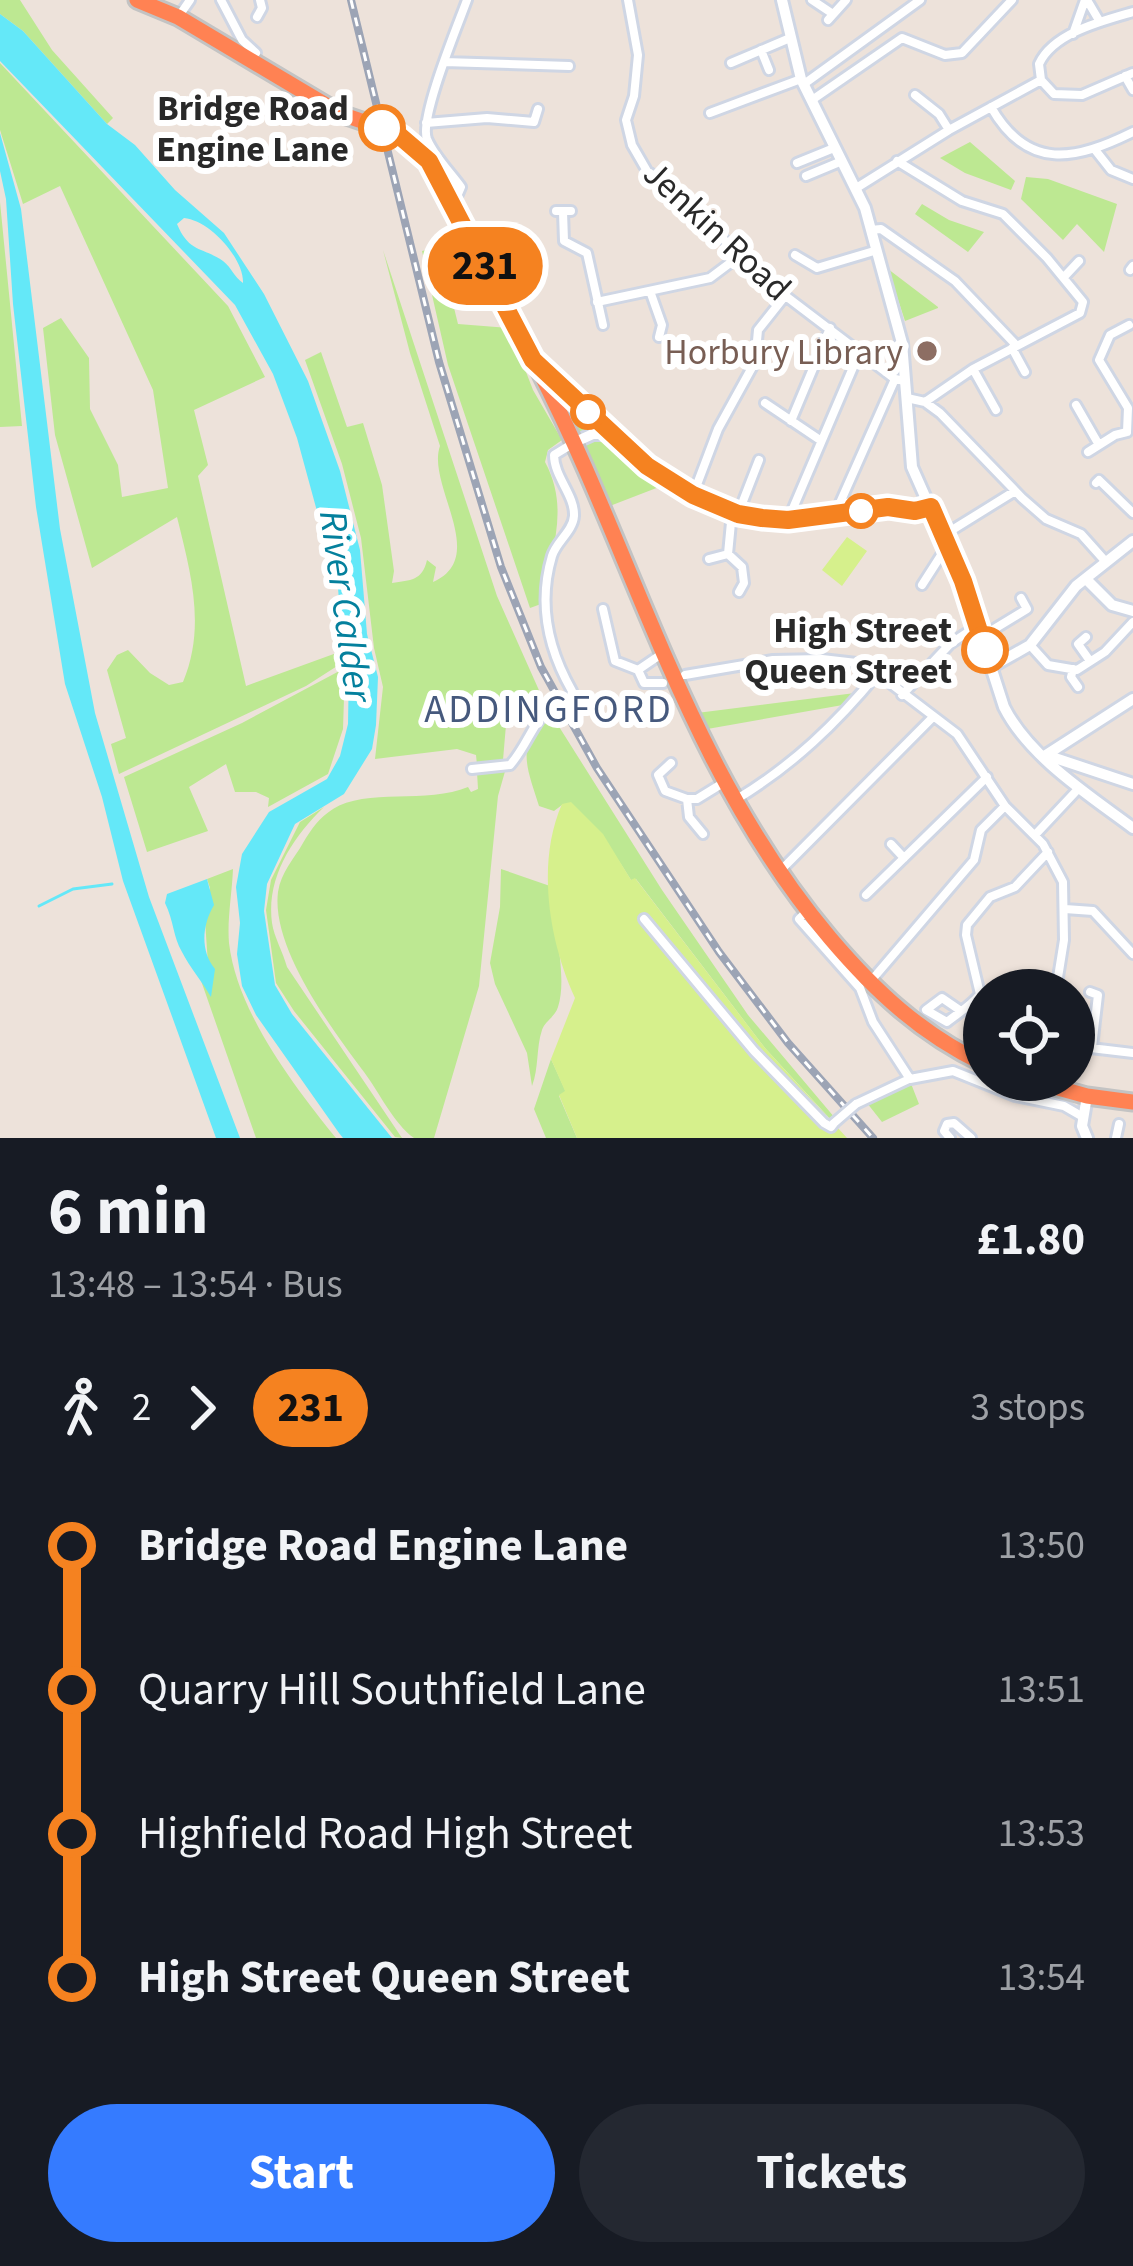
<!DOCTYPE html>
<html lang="en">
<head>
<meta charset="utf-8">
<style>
	body { margin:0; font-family:"Source Sans 3",sans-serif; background:#242831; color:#f1f3f6; height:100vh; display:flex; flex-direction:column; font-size:45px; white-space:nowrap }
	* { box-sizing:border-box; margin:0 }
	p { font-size:39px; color:#9ea1a6 }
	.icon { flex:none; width:66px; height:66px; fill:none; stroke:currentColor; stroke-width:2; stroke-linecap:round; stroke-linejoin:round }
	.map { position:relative; height:1138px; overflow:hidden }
	.side { display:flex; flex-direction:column; background:#171b24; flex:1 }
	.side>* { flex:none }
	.badge { padding:0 24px; border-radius:39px; font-size:42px; line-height:78px }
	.fabs { position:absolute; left:963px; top:969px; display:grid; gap:24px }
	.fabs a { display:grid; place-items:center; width:132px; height:132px; border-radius:50%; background:#171b24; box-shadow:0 3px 9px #0004; font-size:60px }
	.map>.badge { position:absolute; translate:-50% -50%; box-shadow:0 0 0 6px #fff }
	.legs { display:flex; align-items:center; gap:18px; height:132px; padding:0 48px; font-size:39px }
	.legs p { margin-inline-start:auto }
	.overview { display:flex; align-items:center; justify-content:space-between; height:204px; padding:0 48px }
	h1 { font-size:66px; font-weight:700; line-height:90px }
	.button { display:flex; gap:24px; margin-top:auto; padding:24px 48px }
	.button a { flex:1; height:138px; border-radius:72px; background:#357bff; color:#fff; font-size:48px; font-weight:700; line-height:138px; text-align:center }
	.button a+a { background:#242831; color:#f1f3f6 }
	ul { padding:0 48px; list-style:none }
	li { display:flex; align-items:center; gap:42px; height:144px; font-size:45px }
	li i { display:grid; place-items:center; width:18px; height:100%; margin:0 15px; background:currentColor }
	li i::after { content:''; width:30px; height:30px; margin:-15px; border:9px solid; border-radius:50%; background:#171b24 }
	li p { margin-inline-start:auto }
	li:first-child i { background:linear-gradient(#0000 50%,currentColor 0) }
	li:last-child i { background:linear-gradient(currentColor 50%,#0000 0) }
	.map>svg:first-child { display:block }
</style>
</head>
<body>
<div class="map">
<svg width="1133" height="1138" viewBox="0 0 1133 1138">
	<rect width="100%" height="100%" fill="#ede2da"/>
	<path fill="#bde892" d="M0,0H20L52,50L113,118L107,124L23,31L0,14Z
		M0,63L228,306L265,377L194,410L208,465L198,476L246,686L342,651L345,661L306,686L119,774L111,744L126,738L107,670L117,655L128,650L150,673L169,685L183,682C206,627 191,574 177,517L92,568L55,435L43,328L61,318L89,358L90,409L118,465L122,497L168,488L153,390L60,186L23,204L0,130Z
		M970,142L1015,181L1011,190L965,173L940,158Z
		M1026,177L1048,179L1117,204L1104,252L1077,224L1063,240L1021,199Z
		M0,202L22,426L0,427Z
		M922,204L949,220L984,232L968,252L915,214Z
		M439,247L458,324L509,328L533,390L562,440L548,450L545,462C571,510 550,554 541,604L530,608L448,365L422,251Z
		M383,250L497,596L546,706L530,718L507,713L503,760L477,765L476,755L457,749L375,759L383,687L374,648L361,538L342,464L305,360L321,352L347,427L363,423L382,485L394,571L392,583C411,580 422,581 427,560L436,567L433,582C490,557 426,485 440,446L410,353Z
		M888,269L938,307V308L905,321Z
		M533,360L672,482L602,509Z
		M345,668L343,729L328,774L268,807L269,798L256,792H235L226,764L189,787L208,831L147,852L124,777L242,723Z
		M863,692L854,703L696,731L689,714Z
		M551,714L662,890L748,1015L835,1118L832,1121L765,1048L636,879L631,880C611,848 596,823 562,805L554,811L539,806C527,767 514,744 551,714Z
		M506,768L498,796L479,986L434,1138H414C394,1124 379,1092 364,1072C332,1029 271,948 278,892C281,872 294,859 303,843C312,828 319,818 333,809C365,788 428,804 468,787L471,792L478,789L477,772Z
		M324,807C292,838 266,878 272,923C274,937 283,952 287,967L402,1138L395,1137L294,1011L276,983L266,910L271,880L300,822Z
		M233,869C232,893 227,920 229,943C237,1012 294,1086 336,1138H256L198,972L210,994L205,920L210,888L207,879Z
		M501,869L550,886C553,921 568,977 558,1007C555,1017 545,1021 542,1030C536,1048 539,1068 532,1086L527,1053L495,984L490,963L500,907Z
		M551,1059L566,1092L559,1096L577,1138H546L534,1109Z
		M910,1081L919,1104L882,1122L867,1103Z"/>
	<path fill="#d6f08c" d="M847,537L867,551L842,586L822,570Z
		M571,802L603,834L631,880L635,878L765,1048L847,1138H577L559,1095L565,1091L551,1059L575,998C549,941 536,863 562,804Z"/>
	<path fill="#64e8f8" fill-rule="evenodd" d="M0,14L23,31L107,124L135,145L175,190L224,233L264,294L308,381L340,471L360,550L367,634L378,677L376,725L372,749L344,794L295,824L267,884L264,911L275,985L292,1014L392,1138H343L339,1133L256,1015L242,986L237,954L240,923L236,887L242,854L269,812L327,779L340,756L348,724L349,664L342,638L338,588L297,438L273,374L235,305L0,61ZM184,218C209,220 244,258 243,283C234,277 232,268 223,261C203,247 189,253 177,224Z
		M0,133L21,209L60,529L95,713L149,897L240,1138H216L123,881L102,797L65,684L36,507L13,304L6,199L0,171Z
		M207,879L214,905C202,925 200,951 215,969L211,997C202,981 190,968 182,952C173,937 174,921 165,903L167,894Z"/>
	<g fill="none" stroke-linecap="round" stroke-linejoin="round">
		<path stroke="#64e8f8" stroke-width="3" d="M39,906L73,889L112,884"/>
		<g stroke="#cfd6e4" stroke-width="14">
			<path id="street" d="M221,0L242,40L256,53
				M628,0L638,55L634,96L626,120L632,145L647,171L689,202L754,272L895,379L905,381
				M812,0L833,14
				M1087,0L1100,22
				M179,16L190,0
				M257,17L262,8L260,0
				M828,20L846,0
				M1073,34L1085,0
				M761,50L769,70
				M444,62L569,66
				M731,63L790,38
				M1125,76L1133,90
				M1041,80L1039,64C1053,33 1102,21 1133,12
				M1041,80L1054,94L1082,95L1133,73
				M804,84L920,0
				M915,95L939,114L949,130
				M812,100L902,38L945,55L962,53L1012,0
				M991,107C1028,172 1076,160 1133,132
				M710,113L801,79
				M426,123L487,118L534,122L538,109
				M1096,151L1111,170L1133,179
				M897,161L962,201L1003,214L1047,258L1083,302L1080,313L973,369L925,402
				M797,163L834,148
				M806,176L842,161
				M858,187L949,130L1041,80
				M455,201L461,187C450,172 434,156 427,139C419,118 458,25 467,0
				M556,211H571
				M563,212L564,241L587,253L603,325
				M871,230L881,229L955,281L1016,345
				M795,255L817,268L874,251
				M1130,270L1133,266
				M1064,277L1079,261
				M650,291L662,325L659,337
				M597,302L710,278L738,257
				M1012,348L1025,372
				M973,369L996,410
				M907,398L925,402L940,413L1022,498L1046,519L1081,534L1106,562
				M765,403L820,440
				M1076,405L1099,445
				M791,421L830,328
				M1127,432L1128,408L1099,360L1110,335L1129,325
				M1088,452L1115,435L1127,432
				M1096,483L1099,480L1133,513
				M693,495L718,429L755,362L758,330L785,296
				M732,512L728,554L742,567L744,583L739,592
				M738,514L759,460
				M835,514L895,379
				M788,520L860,351
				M944,535L1015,491
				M709,559L728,554
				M922,585L947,546
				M603,609L615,661L638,670L663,653
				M981,637L1027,609L1021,598
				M1086,637L1078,644L1090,661
				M1030,645L1048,665L1077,670L1105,652L1133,622
				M1073,669L1071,677L1078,687
				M638,670L644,683H663
				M685,675L773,660L822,659L865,664L957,734L1005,806L1043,844L1063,882L1064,940L1056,990
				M902,695L950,644L977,626
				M570,698L572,691C548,649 538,603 552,556C556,542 573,531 574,516C575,495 554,477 554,455L572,444
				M671,763L658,775L665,791L687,799L689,817L703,834
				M472,769L510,765C526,747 531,727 548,708
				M687,799H697L723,783
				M737,799C793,765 836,724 878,673
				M1035,835L1079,788
				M891,844L904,858
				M779,872L933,717
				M866,895L987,777
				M1065,909L1093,911L1133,954
				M807,911L799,919L860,988L873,1022L910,1079L953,1071L1015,1096L1064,1106L1083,1117
				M644,919L754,1051L824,1123L831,1127L834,1123
				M870,982L974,860L981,830L1005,806
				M1090,992L1098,995L1092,1047
				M961,1011L942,998L926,1010L947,1022C958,1013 972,1005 980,994L966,935L967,925L990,897L1015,887L1048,852
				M1074,1046L1133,1053
				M856,1104L909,1079
				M950,1138L944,1131L947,1124L954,1123L971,1138
				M1116,1138L1119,1124"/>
		</g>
		<g stroke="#cfd6e4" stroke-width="16">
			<path id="secondary" d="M782,0L801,79L865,208L902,343L912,467L966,589L1004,707C1029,757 1089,795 1133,828
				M540,366C612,430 679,518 784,520C812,520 840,513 867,510C889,507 910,512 931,507
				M573,443L593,434H608
				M1086,579L1112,605L1133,611
				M991,667L1030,645L1076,586L1133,541
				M1046,755L1133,699
				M1046,755L1133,784
				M1087,1138L1082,1126L1087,1096"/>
		</g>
		<g stroke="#c3c3c3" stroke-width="21">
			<path id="highway" d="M137,0L178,17L341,114
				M382,128L416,148L438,175C488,273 542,369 586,470C658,635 712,798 830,938C875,991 921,1034 984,1064
				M1029,1080L1087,1096L1133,1102"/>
		</g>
		<use href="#street" stroke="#fff" stroke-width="8"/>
		<use href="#secondary" stroke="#fff" stroke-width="10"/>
		<use href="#highway" stroke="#ff8253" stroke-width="15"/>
		<g stroke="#9ca4b5" stroke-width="8">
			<path id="rail" d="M351,0L439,362L501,567L541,667L597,768L719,952L788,1043L873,1138"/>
		</g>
		<use href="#rail" stroke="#fff" stroke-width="3" stroke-dasharray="9" stroke-linecap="butt"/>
		<g stroke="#cfd6e4" stroke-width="14" stroke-linecap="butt">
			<path id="street-bridge" d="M548,708L570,698
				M834,1123L856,1104"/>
		</g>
		<g stroke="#c3c3c3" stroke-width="21" stroke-linecap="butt">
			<path id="highway-bridge" d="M341,114L382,128"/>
		</g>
		<use href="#street-bridge" stroke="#fff" stroke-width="8"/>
		<use href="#highway-bridge" stroke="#ff8253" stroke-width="15"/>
	</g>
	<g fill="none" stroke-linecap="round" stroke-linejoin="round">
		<g stroke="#fff" stroke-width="27">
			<path id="line-1" d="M382,128L401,137L429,161L533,360L647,466L693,495L738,514L762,518L788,520L888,507L915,511L931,507L963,581L985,650"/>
		</g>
		<use href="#line-1" stroke="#f58220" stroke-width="18"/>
	</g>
	<g fill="#fff" stroke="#f58220" stroke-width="6">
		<circle cx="382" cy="128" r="21"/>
		<circle cx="588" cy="412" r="15"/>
		<circle cx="861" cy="511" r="15"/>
		<circle cx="985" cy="650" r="21"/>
	</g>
	<circle fill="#8d6e63" stroke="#fff" stroke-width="4.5" cx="927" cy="351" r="12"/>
	<g text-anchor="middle" stroke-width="12" stroke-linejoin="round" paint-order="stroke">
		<g font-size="36" font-weight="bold" fill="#292929" stroke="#fff" text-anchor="end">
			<text x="349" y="120">Bridge Road<tspan x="349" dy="41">Engine Lane</tspan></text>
			<text x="952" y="642">High Street<tspan x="952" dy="41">Queen Street</tspan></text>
		</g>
		<g font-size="36" fill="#292929" stroke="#fff">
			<text transform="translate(718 230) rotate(43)" y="13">Jenkin Road</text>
		</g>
		<g font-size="36" fill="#785e54" stroke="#fff" text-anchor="end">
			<text x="903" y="364">Horbury Library</text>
		</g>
		<g font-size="39" font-style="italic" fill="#04809d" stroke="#fff">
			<text transform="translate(347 606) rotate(82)" y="14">River Calder</text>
		</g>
		<g font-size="39" letter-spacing="3" fill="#46597d" stroke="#fff">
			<text x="549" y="722">ADDINGFORD</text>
		</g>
	</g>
</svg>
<div class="fabs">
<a><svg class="icon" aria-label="locate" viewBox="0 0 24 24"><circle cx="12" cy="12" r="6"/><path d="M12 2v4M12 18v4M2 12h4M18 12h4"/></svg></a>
</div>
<b class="badge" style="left:485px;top:266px;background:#f58220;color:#111">231</b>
</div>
<section class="side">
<div class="overview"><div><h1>6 min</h1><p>13:48 – 13:54 · Bus</p></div><b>£1.80</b></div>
<div class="legs"><svg class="icon" aria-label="walk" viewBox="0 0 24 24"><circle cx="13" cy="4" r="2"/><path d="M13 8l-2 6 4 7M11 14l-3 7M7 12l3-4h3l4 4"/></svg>2<svg class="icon" aria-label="forward" viewBox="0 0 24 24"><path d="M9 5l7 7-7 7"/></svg><b class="badge" style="background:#f58220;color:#111">231</b><p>3 stops</p></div>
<ul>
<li><i style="color:#f58220"></i><b>Bridge Road Engine Lane</b><p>13:50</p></li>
<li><i style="color:#f58220"></i><span>Quarry Hill Southfield Lane</span><p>13:51</p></li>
<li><i style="color:#f58220"></i><span>Highfield Road High Street</span><p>13:53</p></li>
<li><i style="color:#f58220"></i><b>High Street Queen Street</b><p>13:54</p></li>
</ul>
<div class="button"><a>Start</a><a>Tickets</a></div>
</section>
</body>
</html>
